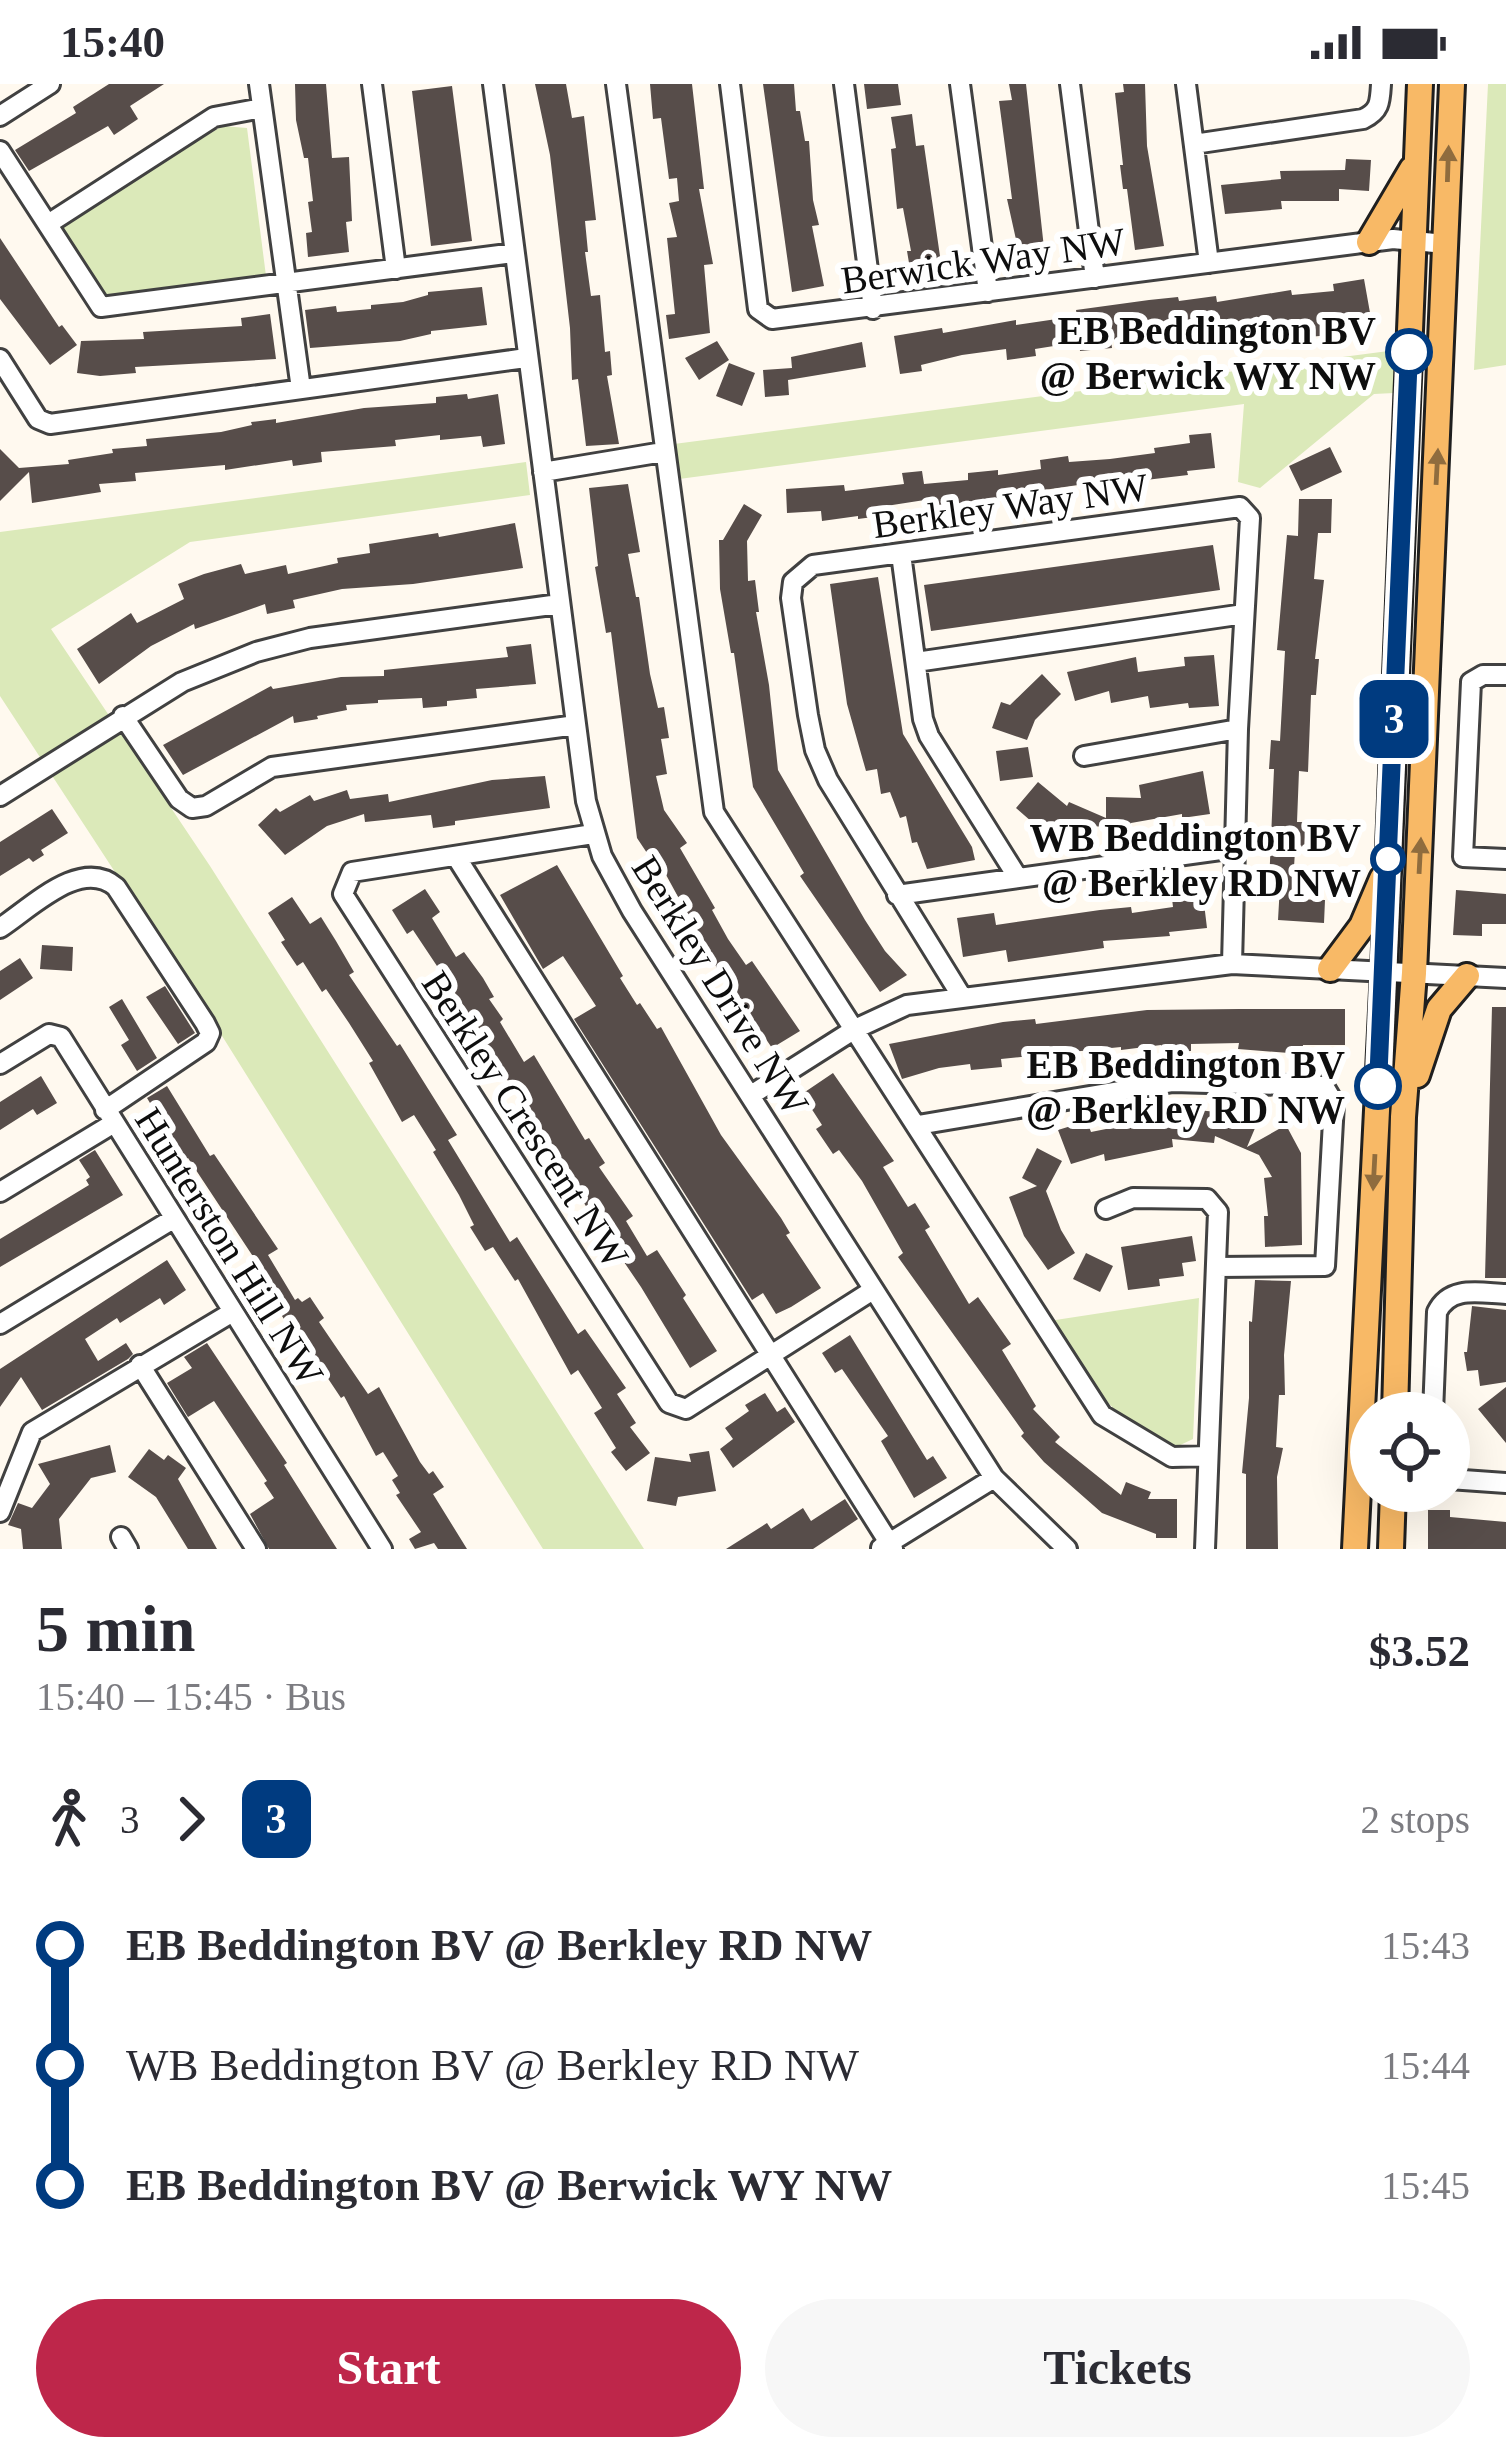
<!DOCTYPE html>
<html lang="en">
<head>
<meta charset="utf-8">
<style>
	body { margin:0; font-family:Georgia,serif; background:#f7f7f7; color:#2b2b33; height:100vh; display:flex; flex-direction:column; font-size:45px; white-space:nowrap }
	* { box-sizing:border-box; margin:0 }
	p { font-size:39px; color:#7c7c81 }
	.icon { flex:none; width:66px; height:66px; fill:none; stroke:currentColor; stroke-width:2; stroke-linecap:round; stroke-linejoin:round }
	.map { position:relative; height:1465px; overflow:hidden }
	.side { display:flex; flex-direction:column; background:#fff; flex:1 }
	.side>* { flex:none }
	.badge { padding:0 24px; border-radius:18px; font-size:42px; line-height:78px }
	.controls { position:absolute; left:1350px; top:1308px; display:grid; gap:24px }
	.controls a { display:grid; place-items:center; width:120px; height:120px; border-radius:50%; background:#fff; box-shadow:0 12px 48px #0002; font-size:60px }
	.map>.badge { position:absolute; translate:-50% -50%; box-shadow:0 0 0 6px #fff }
	.legs { display:flex; align-items:center; gap:18px; height:132px; padding:0 36px; font-size:39px }
	.legs p { margin-inline-start:auto }
	.overview { display:flex; align-items:center; justify-content:space-between; height:204px; padding:0 36px }
	h1 { font-size:66px; font-weight:600; line-height:90px }
	.cta { display:flex; gap:24px; margin-top:auto; padding:24px 36px }
	.cta a { flex:1; height:138px; border-radius:72px; background:#be264a; color:#fff; font-size:48px; font-weight:600; line-height:138px; text-align:center }
	.cta a+a { background:#f7f7f7; color:#2b2b33 }
	ul { padding:0 36px; list-style:none }
	li { display:flex; align-items:center; gap:42px; height:120px; font-size:45px }
	li i { display:grid; place-items:center; width:18px; height:100%; margin:0 15px; background:currentColor }
	li i::after { content:''; width:30px; height:30px; margin:-15px; border:9px solid; border-radius:50%; background:#fff }
	li p { margin-inline-start:auto }
	li:first-child i { background:linear-gradient(#0000 50%,currentColor 0) }
	li:last-child i { background:linear-gradient(currentColor 50%,#0000 0) }
	.status { display:flex; justify-content:space-between; align-items:center; height:84px; padding:0 60px; background:#fff; direction:ltr }
	.status svg { height:33px; fill:currentColor }
	.map>svg:first-child { display:block }
</style>
</head>
<body>
<div class="status"><b>15:40</b><svg viewBox="0 0 49 12"><path d="M0 12V9h3v3zM5 12V6h3v6zM10 12V3h3v9zM15 12V0h3v12zM26 1h20v11H26zM47 4h2v5h-2z"/></svg></div>
<div class="map">
<svg width="1506" height="1465" viewBox="0 0 1506 1465">
	<rect width="100%" height="100%" fill="#fff9ef"/>
	<path fill="#dbe9b9" d="M1488,0H1506V281L1474,286Z
		M222,42L247,44L266,192L106,213L62,142Z
		M1396,266L1394,309L1374,310L1260,404L1238,398L1244,320L679,395L674,360Z
		M526,378L530,411L190,458L51,545L210,782L644,1465H543L224,955L0,612V448Z
		M1199,1214L1193,1355L1176,1363C1107,1336 1089,1295 1049,1237Z"/>
	<path fill="#574d4a" d="M109,0H164L130,22L138,35L114,51L108,42L29,87L15,66L76,29L73,23Z
		M295,0H326L332,74L349,73L352,137L346,138L349,168L308,173L306,149L312,148L308,118L313,117L308,74H304L296,36Z
		M535,0H566L572,34L584,32L596,136L585,137L588,168H585L591,212L600,211L605,268L610,267L612,291L607,292L619,360L586,362L578,295L572,296L570,244L550,71Z
		M650,0H692L704,105H699L713,180L704,181L710,249L669,255L666,231L675,230L667,154L677,153L669,119L679,117L677,94L669,95L661,34L653,35Z
		M763,0H794L796,27H800L805,57H809L813,116L819,141L812,142L824,202L792,208Z
		M864,0H898L901,21L867,25Z
		M1009,0H1026L1045,173L1021,178L1007,115H1012L999,17L1012,16Z
		M1123,0H1145L1147,62L1164,162L1135,166L1127,105H1123L1120,81H1123L1115,9L1124,8Z
		M452,2L472,157L431,162L412,7Z
		M912,30L916,62L924,61L942,186L911,191L907,167H911L903,124L897,125L891,65L896,64L891,33Z
		M1346,75L1371,76L1369,107L1339,105V117H1281L1282,125L1225,130L1221,101L1281,95L1280,87L1345,86Z
		M0,154L59,243L62,241L77,261L50,281L0,215Z
		M1364,195L1372,240L1331,247V251L1308,253L1307,241L1257,248L1258,255L1231,259L1230,247L1154,261L1153,250L1111,256L1112,264L1080,267L1079,258L1035,265L1036,272L1007,276L1006,265L962,271L921,281L922,287L900,290L894,252L942,244L943,249L1016,236V241L1077,232L1076,226L1149,216L1178,213L1179,217L1216,212L1217,218L1291,206L1292,211L1334,207L1333,200Z
		M482,203L487,241L431,247V250L400,257L310,264L305,226L336,222L337,228L371,225V221L403,218L428,211V208Z
		M270,230L276,275L135,283L136,289L100,292L77,289L81,257L144,255L143,248L242,242L241,234Z
		M717,257L729,276L699,296L685,274Z
		M862,258L866,283L788,296L789,311L765,313L763,286L792,284L791,273Z
		M729,279L755,289L742,322L716,312Z
		M467,310L468,315L498,310L505,360L483,363L481,352L440,356V351L395,356L396,362L321,368L322,378L293,382L292,376L225,386V381L135,389L136,397L99,400L101,408L32,419L29,388L0,417V365L19,384L69,380L68,376L113,369L112,365L147,362L146,355L221,348L252,341L251,338L276,335V339L364,324L436,319V313Z
		M1211,349L1215,384L1187,387L1188,391L1112,400L1113,405L1086,407L1085,400L1037,407V410L963,419L932,422L931,415L886,422L888,431L858,435V432L822,437L821,427L787,429L786,405L844,401L845,407L904,400L902,389L922,387L924,400L968,396V389L998,386V391L1041,385L1040,376L1068,372L1069,378L1110,375L1155,369L1154,364L1190,359L1189,351Z
		M1330,363L1342,388L1301,407L1289,382Z
		M628,400L640,468L628,470L636,513H639L650,590L658,624L664,623L669,654L661,655L667,690L656,692L664,726L687,759L680,764L715,824L712,826L728,855L746,881L752,877L800,947L772,964L738,914L735,917L659,778L655,781L637,754L611,548L606,549L595,483L598,482L589,404Z
		M1299,415H1332L1331,449H1318L1314,495L1324,496L1315,575H1319L1316,611H1311L1308,688L1299,687L1297,738H1306L1304,768L1295,767L1292,815L1325,816L1324,839L1278,836L1280,801L1269,800L1274,685H1269L1271,656L1280,657L1285,567L1277,566L1287,451L1298,452Z
		M744,420L762,431L747,457L748,497L755,496L759,528H756L769,601L778,686L865,836L885,867L907,891L880,908L800,792L804,789L753,703L734,569H731L720,505L719,456H723Z
		M515,439L523,484L413,500L342,505L293,516L295,524L267,530L265,520L195,545L194,540L151,562L99,600L77,565L131,529L137,539L184,515L178,500L204,490L241,480L245,490L286,481L288,490L338,479L337,474L370,469L369,460L438,449L439,453Z
		M1213,461L1220,506L931,547L924,501Z
		M878,493L903,650L972,763L975,776L927,785L917,758L912,759L906,732L900,734L890,708L881,710L877,685L866,687L847,620L830,500Z
		M531,560L536,600L476,605L477,614L447,617V622L423,624L422,614L378,616V619L346,621L347,626L317,632L318,635L294,639L293,632L183,691L163,661L271,602L273,605L341,593L384,592V586L508,573L506,563Z
		M1214,571L1219,622L1189,624L1188,619L1150,624L1148,612L1111,619L1109,607L1075,617L1067,588L1136,573L1138,588L1185,582L1184,573Z
		M1042,590L1061,610L1035,636L1027,656L992,644L1001,618L1010,621Z
		M1028,663L1033,693L1000,697L996,667Z
		M1203,687L1210,730L1182,734V730L1131,739V744L1089,742L1082,760L1042,742L1040,745L1016,724L1038,698L1067,722L1069,718L1106,734V713L1141,714L1139,701Z
		M545,692L550,724L455,737V741L433,744L431,731L365,738L364,730L327,742L285,771L258,741L276,724L280,728L310,711L314,717L347,706L350,715L388,710L389,718L492,696Z
		M52,725L68,749L41,766L44,771L33,778L29,774L0,792V758Z
		M557,781L623,892L620,894L637,921L640,919L657,945L661,943L721,1051L781,1134L790,1149L786,1151L821,1204L791,1223L776,1230L763,1209L752,1216L574,935L596,922L563,872L543,885L500,811Z
		M1202,803L1207,844L1169,848L1170,852L1103,857L1104,864L1008,878L1006,866L963,873L957,834L994,829L996,841L1100,826L1131,823L1132,829L1173,823L1171,806Z
		M425,805L440,828L432,834L456,873L464,868L483,894L494,913L489,915L503,935L500,938L524,978L534,971L585,1056L589,1054L605,1079L599,1083L633,1132L626,1137L647,1172L657,1166L686,1211L683,1214L717,1267L690,1284L641,1203L624,1178L620,1180L605,1155L609,1152L592,1126L589,1127L484,959L487,957L413,846L407,850L392,826Z
		M1456,806L1506,810V840H1482V852L1453,851Z
		M292,813L310,840L321,833L336,857L354,888L349,891L397,962L400,960L457,1051L448,1056L510,1158L517,1153L578,1250L585,1245L626,1304L617,1310L636,1339L630,1343L650,1369L626,1387L611,1368L616,1364L594,1329L602,1324L578,1286L571,1291L518,1195L515,1197L493,1163L485,1167L470,1143L474,1141L459,1111L433,1068L436,1066L414,1031L402,1038L369,979L373,977L349,939L326,905L322,908L303,878L297,882L281,858L285,856L268,829Z
		M42,861L73,863L72,887L40,885Z
		M20,874L33,894L0,916V887Z
		M165,902L195,949L178,960L146,913Z
		M122,915L157,974L137,987L121,961L129,956L109,923Z
		M1492,923H1506V1194H1485Z
		M1239,925H1345V961H1303L1302,970L1238,965L1239,959L1191,960V967L1161,968V961L1121,966V963L1001,975L1002,983L971,986L970,980L939,984L902,995L889,960L1003,938L1035,935L1036,940L1147,926Z
		M833,989L894,1077L883,1083L908,1123L915,1119L930,1143L925,1146L969,1220L978,1213L1011,1260L1002,1266L1036,1322L1033,1325L1060,1353L1055,1358L1121,1411L1126,1398L1151,1408L1148,1415H1177V1454H1156V1450L1102,1429L1044,1378L1021,1352L1024,1349L898,1173L903,1169L862,1097L839,1066L833,1070L816,1045L822,1041L802,1010Z
		M41,992L57,1019L37,1031L33,1025L0,1046V1018Z
		M167,1002L210,1072L214,1070L278,1165L268,1171L295,1216L298,1214L302,1218L310,1213L324,1234L319,1238L368,1310L379,1303L420,1378L429,1390L433,1387L444,1403L433,1410L467,1465H438L434,1459L415,1465L409,1455L421,1448L396,1411L400,1409L392,1396L398,1392L383,1368L376,1372L344,1312L341,1314L299,1251L296,1253L272,1217L269,1218L253,1191L262,1186L188,1074L184,1076L147,1014Z
		M1231,1018L1261,1030L1247,1063L1286,1041L1301,1069L1302,1161L1265,1163L1264,1132H1268L1264,1094L1272,1093L1259,1071L1215,1052L1214,1059L1172,1055L1173,1063L1105,1077L1104,1070L1071,1080L1058,1046L1087,1037L1091,1048L1176,1031L1177,1024L1227,1029Z
		M1037,1064L1062,1077L1046,1107L1061,1146L1075,1169L1048,1186L1024,1152L1009,1113L1037,1102L1022,1094Z
		M95,1066L123,1111L0,1183V1155L89,1101L86,1096L90,1093L79,1076Z
		M1192,1152L1196,1177L1182,1179L1184,1192L1159,1195L1160,1202L1128,1206L1121,1163Z
		M1086,1169L1113,1182L1100,1208L1073,1195Z
		M167,1176L186,1206L164,1221L160,1214L120,1239L117,1234L85,1255L98,1277L126,1259L133,1270L128,1275L42,1326L21,1293L0,1323V1285Z
		M1255,1196L1291,1197L1284,1271L1285,1311H1279L1276,1363L1283,1364L1277,1393L1278,1465H1246V1390L1242,1389L1249,1314V1237L1252,1238Z
		M1472,1222L1506,1226V1298L1480,1302L1478,1286L1467,1287L1464,1268H1467Z
		M850,1251L927,1376L933,1372L947,1394L914,1414L881,1357L888,1352L842,1285L835,1289L822,1269Z
		M207,1259L287,1379L284,1381L337,1465H269L250,1430L274,1414L264,1399L267,1397L214,1317L188,1333L167,1299L192,1284L184,1273Z
		M1506,1303V1359L1478,1325Z
		M765,1309L777,1328L785,1323L795,1338L733,1384L720,1365L733,1355L725,1344L749,1327L745,1321Z
		M110,1361L116,1388L91,1394L59,1435L62,1465H23L21,1445L8,1441L18,1419L32,1424L50,1400L38,1380Z
		M149,1365L164,1376L168,1371L186,1384L178,1395L217,1465H188L156,1413L128,1393Z
		M709,1367L716,1407L678,1413L676,1422L647,1417L655,1373L691,1378L689,1370Z
		M845,1415L858,1435L813,1465H726L767,1439L771,1445L803,1424L811,1437Z
		M1428,1426H1450V1433L1506,1438V1465H1428Z"/>
	<g fill="none" stroke-linecap="round" stroke-linejoin="round">
		<g stroke="#414141" stroke-width="24">
			<path id="minor" d="M259,0L301,305
				M372,0L396,185
				M493,0L586,717L602,772L632,827L994,1394L1067,1465
				M616,0L714,728L1102,1331L1172,1373L1208,1372
				M730,0L758,225L772,235L1393,155L1445,160
				M844,0L873,225
				M960,0L988,208
				M1070,0L1095,194
				M1186,0L1209,179
				M0,32L50,0
				M1194,60L1363,35C1380,27 1380,18 1381,0
				M0,67L101,223L514,169
				M48,140L214,33L262,24
				M0,275L38,335L50,340L526,274
				M543,388L663,368
				M901,470L923,635L929,652L1018,794
				M916,578L1244,530
				M1506,591H1483L1471,598L1463,773L1506,775
				M123,632L179,715L192,724L206,722L272,683L576,641
				M1084,672L1238,645
				M0,712L182,598L256,568L310,554L559,520
				M593,750L352,788L343,810L669,1319L686,1325L873,1206
				M457,774L893,1465
				M897,811L1235,764
				M0,844C32,823 81,773 116,803L205,939L210,949L206,958L105,1026
				M962,913L828,696L815,666L808,631L791,514L793,498L813,481L1240,423L1250,434L1238,645L1232,880
				M0,980L49,950L61,953L382,1465
				M751,1011L855,945L907,921L1232,880L1506,894
				M918,1041L1173,998L1324,1002L1334,1019L1325,1182L1217,1183
				M0,1108L114,1039
				M1106,1125L1133,1114L1207,1115L1218,1128L1205,1465
				M0,1240L173,1135
				M140,1281L256,1465
				M1433,1329L1437,1228C1450,1201 1480,1209 1506,1210
				M1449,1395L1506,1399
				M0,1428L32,1348L231,1229
				M121,1453L128,1465
				M881,1464L994,1394"/>
		</g>
		<g stroke="#1f1f1f" stroke-width="30">
			<path id="major" d="M1369,158L1412,85
				M1330,885L1362,842L1382,795
				M1417,991L1439,925L1467,892
				M1395,1329L1403,1033L1414,889L1452,0
				M1355,1465L1384,887L1420,0
				M1391,1465L1393,1407"/>
		</g>
		<use href="#minor" stroke="#fff" stroke-width="18"/>
		<use href="#major" stroke="#f8b966" stroke-width="24"/>
	</g>
	<defs><path id="oneway-solid" d="M-6-.8H1V-3.2L6.5 0L1 3.2V.8H-6Z" transform="scale(3)"/></defs>
	<g fill="#8f6c3e">
		<use href="#oneway-solid" transform="translate(1448 80) rotate(-88)"/>
		<use href="#oneway-solid" transform="translate(1437 383) rotate(-87)"/>
		<use href="#oneway-solid" transform="translate(1420 772) rotate(-87)"/>
		<use href="#oneway-solid" transform="translate(1374 1088) rotate(93)"/>
	</g>
	<g fill="none" stroke-linecap="round" stroke-linejoin="round">
		<g stroke="#fff" stroke-width="27">
			<path id="line-1" d="M1378,1002L1409,268"/>
		</g>
		<use href="#line-1" stroke="#003b80" stroke-width="18"/>
	</g>
	<g fill="#fff" stroke="#003b80" stroke-width="6">
		<circle cx="1409" cy="268" r="21"/>
		<circle cx="1388" cy="775" r="15"/>
		<circle cx="1378" cy="1002" r="21"/>
	</g>
	<g text-anchor="middle" stroke-width="12" stroke-linejoin="round" paint-order="stroke">
		<g font-size="39" fill="#0e0e0e" stroke="#fff">
			<text transform="translate(983 176) rotate(-8)" y="14">Berwick Way NW</text>
			<text transform="translate(1010 421) rotate(-8)" y="14">Berkley Way NW</text>
			<text transform="translate(721 901) rotate(58)" y="14">Berkley Drive NW</text>
			<text transform="translate(526 1035) rotate(57)" y="14">Berkley Crescent NW</text>
			<text transform="translate(230 1162) rotate(58)" y="14">Hunterston Hill NW</text>
		</g>
		<g font-size="39" font-weight="bold" fill="#0e0e0e" stroke="#fff" text-anchor="end">
			<text x="1376" y="260">EB Beddington BV<tspan x="1376" dy="45">@ Berwick WY NW</tspan></text>
			<text x="1361" y="767">WB Beddington BV<tspan x="1361" dy="45">@ Berkley RD NW</tspan></text>
			<text x="1345" y="994">EB Beddington BV<tspan x="1345" dy="45">@ Berkley RD NW</tspan></text>
		</g>
	</g>
</svg>
<div class="controls">
<a><svg class="icon" aria-label="locate" viewBox="0 0 24 24"><circle cx="12" cy="12" r="6"/><path d="M12 2v4M12 18v4M2 12h4M18 12h4"/></svg></a>
</div>
<b class="badge" style="left:1394px;top:635px;background:#003b80;color:#fff">3</b>
</div>
<section class="side">
<div class="overview"><div><h1>5 min</h1><p>15:40 – 15:45 · Bus</p></div><b>$3.52</b></div>
<div class="legs"><svg class="icon" aria-label="walk" viewBox="0 0 24 24"><circle cx="13" cy="4" r="2"/><path d="M13 8l-2 6 4 7M11 14l-3 7M7 12l3-4h3l4 4"/></svg>3<svg class="icon" aria-label="forward" viewBox="0 0 24 24"><path d="M9 5l7 7-7 7"/></svg><b class="badge" style="background:#003b80;color:#fff">3</b><p>2 stops</p></div>
<ul>
<li><i style="color:#003b80"></i><b>EB Beddington BV @ Berkley RD NW</b><p>15:43</p></li>
<li><i style="color:#003b80"></i><span>WB Beddington BV @ Berkley RD NW</span><p>15:44</p></li>
<li><i style="color:#003b80"></i><b>EB Beddington BV @ Berwick WY NW</b><p>15:45</p></li>
</ul>
<div class="cta"><a>Start</a><a>Tickets</a></div>
</section>
</body>
</html>
